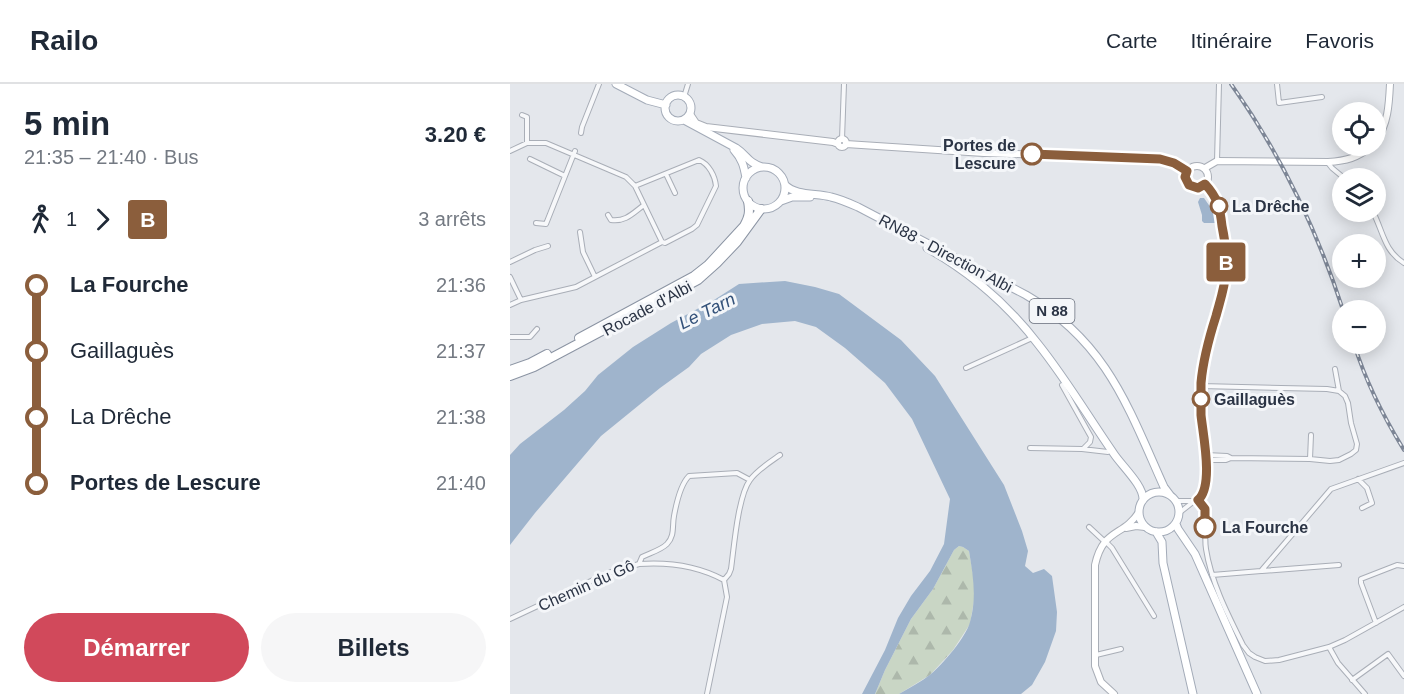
<!DOCTYPE html>
<html lang="fr">
<head>
<meta charset="utf-8">
<style>
	body { margin:0; font-family:Arial,sans-serif; background:#f6f6f7; color:#1f2937; height:100vh; display:flex; flex-direction:column; font-size:22px; white-space:nowrap }
	* { box-sizing:border-box; margin:0 }
	p { font-size:20px; color:#747a83 }
	.icon { flex:none; width:33px; height:33px; fill:none; stroke:currentColor; stroke-width:2; stroke-linecap:round; stroke-linejoin:round }
	.map { position:relative; flex:1; overflow:hidden }
	.panel { display:flex; flex-direction:column; background:#fff; width:510px }
	.panel>* { flex:none }
	.badge { padding:0 12px; border-radius:4px; font-size:21px; line-height:39px }
	.buttons { position:absolute; left:822px; top:18px; display:grid; gap:12px }
	.buttons a { display:grid; place-items:center; width:54px; height:54px; border-radius:50%; background:#fff; box-shadow:0 3px 15px #0003; font-size:30px }
	.map>.badge { position:absolute; translate:-50% -50%; box-shadow:0 0 0 3px #fff }
	.legs { display:flex; align-items:center; gap:9px; height:66px; padding:0 24px; font-size:20px }
	.legs p { margin-inline-start:auto }
	.head { display:flex; align-items:center; justify-content:space-between; height:102px; padding:0 24px }
	h1 { font-size:33px; font-weight:700; line-height:45px }
	.button { display:flex; gap:12px; margin-top:auto; padding:12px 24px }
	.button a { flex:1; height:69px; border-radius:36px; background:#d1495b; color:#fff; font-size:24px; font-weight:700; line-height:69px; text-align:center }
	.button a+a { background:#f6f6f7; color:#1f2937 }
	ul { padding:0 24px; list-style:none }
	li { display:flex; align-items:center; gap:21px; height:66px; font-size:22px }
	li i { display:grid; place-items:center; width:9px; height:100%; margin:0 8px; background:currentColor }
	li i::after { content:''; width:15px; height:15px; margin:-8px; border:4px solid; border-radius:50%; background:#fff }
	li p { margin-inline-start:auto }
	li:first-child i { background:linear-gradient(#0000 50%,currentColor 0) }
	li:last-child i { background:linear-gradient(currentColor 50%,#0000 0) }
	header { display:flex; align-items:center; gap:36px; box-sizing:border-box; height:84px; padding:0 30px; background:#fff; border-bottom:2px solid #e0e1e3 }
	header strong { font-size:28px }
	nav { display:flex; gap:33px; margin-inline-start:auto; font-size:21px }
	main { display:flex; flex:1; min-height:0 }
	.map>svg:first-child { display:block }
</style>
</head>
<body>
<header>
<strong>Railo</strong>
<nav><a>Carte</a><a>Itinéraire</a><a>Favoris</a></nav>
</header>
<main>
<section class="panel">
<div class="head"><div><h1>5 min</h1><p>21:35 – 21:40 · Bus</p></div><b>3.20 €</b></div>
<div class="legs"><svg class="icon" aria-label="walk" viewBox="0 0 24 24"><circle cx="13" cy="4" r="2"/><path d="M13 8l-2 6 4 7M11 14l-3 7M7 12l3-4h3l4 4"/></svg>1<svg class="icon" aria-label="forward" viewBox="0 0 24 24"><path d="M9 5l7 7-7 7"/></svg><b class="badge" style="background:#8b5e3c;color:#fff">B</b><p>3 arrêts</p></div>
<ul>
<li><i style="color:#8b5e3c"></i><b>La Fourche</b><p>21:36</p></li>
<li><i style="color:#8b5e3c"></i><span>Gaillaguès</span><p>21:37</p></li>
<li><i style="color:#8b5e3c"></i><span>La Drêche</span><p>21:38</p></li>
<li><i style="color:#8b5e3c"></i><b>Portes de Lescure</b><p>21:40</p></li>
</ul>
<div class="button"><a>Démarrer</a><a>Billets</a></div>
</section>
<div class="map">
<svg width="894" height="610" viewBox="0 0 894 610">
	<defs>
		<pattern id="forest-firs" width="22" height="20" patternUnits="userSpaceOnUse" patternTransform="scale(1.5)"><rect width="22" height="20" fill="#c9d6c5"/><path d="M5 1l3.5 6h-7zM16 11l3.5 6h-7z" fill="#adb8ab"/></pattern>
	</defs>
	<rect width="100%" height="100%" fill="#e4e7ec"/>
	<path fill="url(#forest-firs)" d="M449,462L453,463L459,467L464,496V517L460,540L443,566L420,591L389,610H365L375,586L401,535L423,505L444,466Z"/>
	<path fill="#9fb4cc" d="M690,114H694L703,127L706,137L705,139H694L692,137V131L688,118Z
		M275,197L305,203L329,210L391,256L425,292L494,401L512,447L518,467L515,482L523,489L534,485L542,492L547,528L546,547L535,578L522,601L511,610H389C399,604 411,598 421,590C433,580 456,553 460,538C467,514 463,491 459,467L453,463L449,462L444,466L423,505L401,535L375,586L365,610H352L375,566L388,534L401,512L420,487L434,460L440,415L402,335L375,299L335,264L306,243L285,237L252,240L221,251L191,270L179,283L150,304L91,352L25,429L0,461V371L10,360L54,326L75,307L88,291L123,263L161,239L204,216L229,200Z"/>
	<g fill="none" stroke-linecap="round" stroke-linejoin="round">
		<g stroke="#a9aeb7" stroke-width="6">
			<path id="street" d="M767,0L769,19L812,13
				M174,13L178,0
				M12,31L17,33V59
				M71,49L72,43L89,0
				M332,55L334,0
				M0,67L17,59H36L116,93L125,102L152,158
				M20,75L55,92
				M707,77L709,0
				M818,79L822,84L834,94
				M156,90L165,109
				M863,128C873,147 874,167 894,179
				M98,131L101,136C116,138 123,129 134,121
				M26,139L36,140L65,67
				M70,148L73,168L85,193
				M0,178L25,166L38,162
				M0,193L11,216
				M0,221L11,216L66,203L152,158L155,159L182,145L187,141L206,102C205,92 199,80 189,76L125,102
				M0,253H20L27,245
				M456,284L520,255
				M825,285L829,307
				M552,301L581,353L580,358L573,365
				M691,302L817,305L829,307L835,312L838,319L841,339L847,360L846,366L841,370L829,376L820,377L800,375L721,374
				M520,364L572,365L598,368
				M696,371L717,372L721,374L716,376H696
				M800,375L801,351
				M848,395L857,404L862,419L852,424
				M688,416C701,428 693,448 696,465C701,498 718,531 733,561L739,569L745,573L755,577L769,576L819,563L835,556L894,523
				M688,416C704,402 693,351 691,331C691,321 691,310 691,299C693,276 699,254 705,232C709,217 715,203 716,187C717,174 715,160 713,146C710,127 709,115 695,100
				M666,417H684L688,416
				M669,429L683,418
				M579,443L594,457
				M595,457L602,464L644,532
				M129,480C157,478 188,482 214,496L217,513L197,610
				M752,487L829,481
				M702,491L751,487L821,405L894,379
				M214,496L219,490L221,485C224,463 228,412 240,396C247,386 260,378 270,371
				M0,535L98,489L129,480L132,473C140,469 151,466 157,460C165,452 162,442 164,432C166,421 171,400 179,392L227,389L240,396
				M866,539L851,499V495L887,481L894,482
				M819,563L828,579L855,610
				M586,571L611,565
				M842,596L878,570L894,592"/>
		</g>
		<g stroke="#a9aeb7" stroke-width="8">
			<path id="secondary" d="M180,30L186,39L196,43L323,58L328,60
				M328 59a4 4 0 1 1 8 0a4 4 0 1 1-8 0Z
				M866,57C878,40 879,21 880,0
				M336,60L474,69L650,75L664,79L677,87
				M676 93a11 11 0 1 1 22 0a11 11 0 1 1-22 0Z
				M695,84L707,77L818,78C835,77 849,74 861,62
				M616,444L626,442L635,443
				M604,610L591,598L585,582V481C593,444 613,453 629,428"/>
		</g>
		<g stroke="#a3abb8" stroke-width="9">
			<path id="primary" d="M106,0L137,16L156,21
				M155 24a13 13 0 1 1 26 0a13 13 0 1 1-26 0Z
				M174,36L226,64C238,72 237,78 252,83
				M224,66C232,75 234,82 236,94
				M233 104a21 21 0 1 1 42 0a21 21 0 1 1-42 0Z
				M275,101C286,112 306,109 321,113C330,115 339,119 348,123L516,211C597,258 618,323 654,403L660,411
				M271,117L282,113H300
				M417,164C460,188 498,221 528,260C556,295 579,334 604,370C612,382 634,402 633,416
				M629 428a20 20 0 1 1 40 0a20 20 0 1 1-40 0Z
				M666,440L668,445L685,470L747,610
				M646,448L652,458L653,479L683,610"/>
		</g>
		<g stroke="#8b94a3" stroke-width="10">
			<path id="highway" d="M69,254L184,192L198,181L234,142C239,133 240,128 238,117
				M0,286L20,279L37,270
				M0,292L24,283L188,196L207,179L227,158L251,125"/>
		</g>
		<use href="#street" stroke="#f7f8fa" stroke-width="4"/>
		<use href="#secondary" stroke="#fff" stroke-width="6"/>
		<use href="#primary" stroke="#fff" stroke-width="7"/>
		<use href="#highway" stroke="#fff" stroke-width="8"/>
		<g stroke="#7d8696" stroke-width="4">
			<path id="rail" d="M721,0C770,69 807,146 833,226
				M844,260C856,298 873,332 894,366"/>
		</g>
		<use href="#rail" stroke="#f4f6f9" stroke-width="1.5" stroke-dasharray="4.5" stroke-linecap="butt"/>
	</g>
	<g fill="none" stroke-linecap="round" stroke-linejoin="round">
		<g stroke="#fff" stroke-width="14">
			<path id="line-1" d="M522,70L650,75L664,79L677,87L675,93L679,101L688,104L695,100C708,114 710,124 712,142C715,156 717,172 716,187C715,203 710,217 706,232C699,254 693,276 691,299C691,310 691,321 691,331C693,351 704,402 688,416L695,425V443"/>
		</g>
		<use href="#line-1" stroke="#8b5e3c" stroke-width="9"/>
	</g>
	<g fill="#fff" stroke="#8b5e3c" stroke-width="3">
		<circle cx="522" cy="70" r="10"/>
		<circle cx="709" cy="122" r="8"/>
		<circle cx="691" cy="315" r="8"/>
		<circle cx="695" cy="443" r="10"/>
	</g>
	<g text-anchor="middle" stroke-width="6" stroke-linejoin="round" paint-order="stroke">
		<rect fill="#f4f6f9" stroke="#676e7b" stroke-width="1.5" x="519.5" y="215" width="45" height="24" rx="4.5"/>
		<g font-size="15" font-weight="bold" fill="#2b3445">
			<text x="542" y="232">N 88</text>
		</g>
		<g font-size="16" font-weight="bold" fill="#2b3445" stroke="#f4f6f9" text-anchor="start">
			<text x="506" y="67" text-anchor="end">Portes de<tspan x="506" dy="18">Lescure</tspan></text>
			<text x="722" y="128">La Drêche</text>
			<text x="704" y="321">Gaillaguès</text>
			<text x="712" y="449">La Fourche</text>
		</g>
		<g font-size="16" fill="#2b3445" stroke="#f4f6f9">
			<text transform="translate(436 169) rotate(28)" y="6">RN88 - Direction Albi</text>
			<text transform="translate(137 224) rotate(-28)" y="6">Rocade d'Albi</text>
			<text transform="translate(76 501) rotate(-24)" y="6">Chemin du Gô</text>
		</g>
		<g font-size="18" font-style="italic" fill="#34527a" stroke="#f4f6f9">
			<text transform="translate(197 227) rotate(-26)" y="6">Le Tarn</text>
		</g>
	</g>
</svg>
<div class="buttons">
<a><svg class="icon" aria-label="locate" viewBox="0 0 24 24"><circle cx="12" cy="12" r="6"/><path d="M12 2v4M12 18v4M2 12h4M18 12h4"/></svg></a>
<a><svg class="icon" aria-label="layers" viewBox="0 0 24 24"><path d="M12 4l9 5-9 5-9-5zM3 14l9 5 9-5"/></svg></a>
<a>+</a>
<a>−</a>
</div>
<b class="badge" style="left:716px;top:178px;background:#8b5e3c;color:#fff">B</b>
</div>
</main>
</body>
</html>
